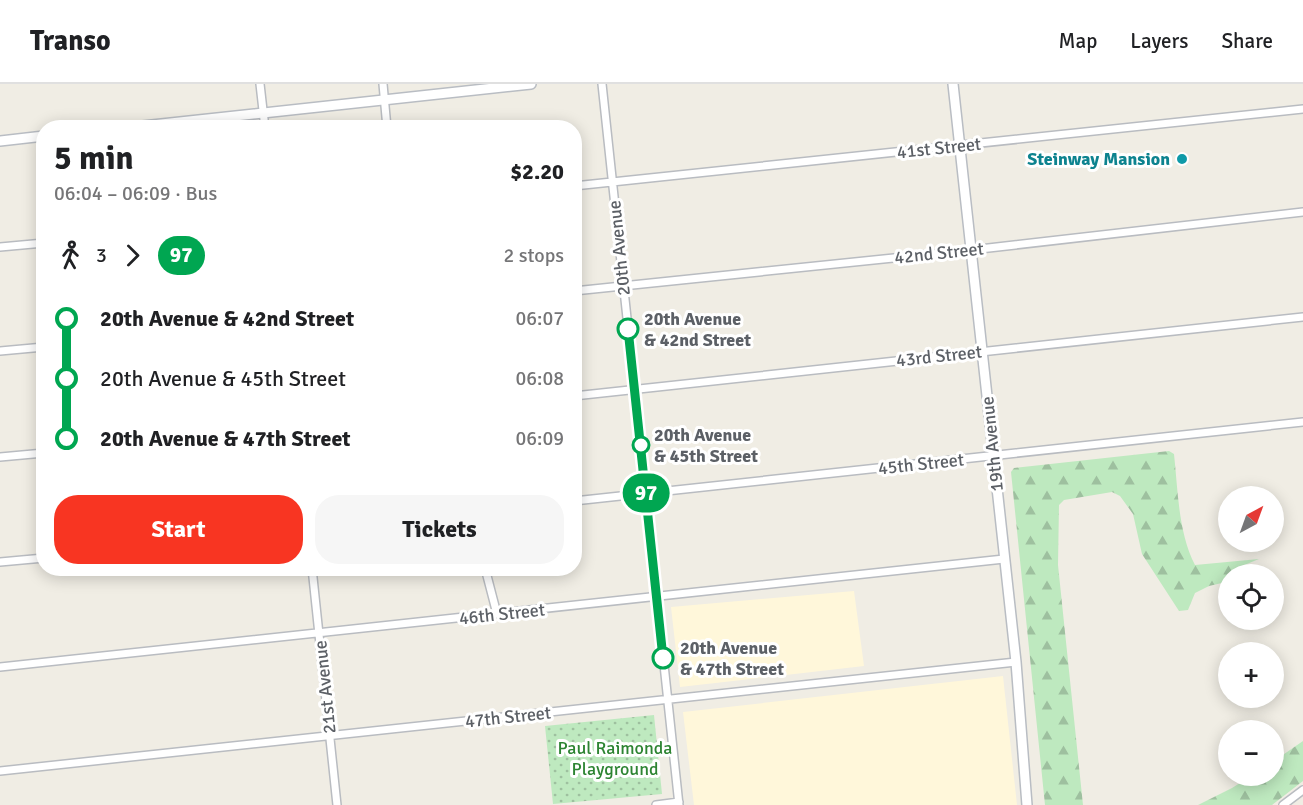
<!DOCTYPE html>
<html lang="en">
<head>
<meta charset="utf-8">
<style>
	body { margin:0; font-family:Signika,sans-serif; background:#f6f6f6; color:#202124; height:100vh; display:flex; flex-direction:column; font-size:22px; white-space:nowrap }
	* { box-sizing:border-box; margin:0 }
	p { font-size:20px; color:#757577 }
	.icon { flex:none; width:33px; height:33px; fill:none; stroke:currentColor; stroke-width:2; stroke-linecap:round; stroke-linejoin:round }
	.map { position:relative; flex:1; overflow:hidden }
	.details { position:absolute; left:36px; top:36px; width:546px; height:456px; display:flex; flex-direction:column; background:#fff; border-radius:24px; box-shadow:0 3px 15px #0003 }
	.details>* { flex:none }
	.badge { padding:0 12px; border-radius:20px; font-size:21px; line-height:39px }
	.needle { width:39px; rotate:41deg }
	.tools { position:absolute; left:1218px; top:402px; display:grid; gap:12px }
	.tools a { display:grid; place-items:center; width:66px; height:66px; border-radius:50%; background:#fff; box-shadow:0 3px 15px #0003; font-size:30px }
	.map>.badge { position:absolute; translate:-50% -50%; box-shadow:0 0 0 3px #fff }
	.legs { display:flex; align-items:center; gap:9px; height:66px; padding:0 18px; font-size:20px }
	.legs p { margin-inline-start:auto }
	.head { display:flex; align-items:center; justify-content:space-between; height:102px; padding:0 18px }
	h1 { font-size:33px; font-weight:800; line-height:45px }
	.primary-button { display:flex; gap:12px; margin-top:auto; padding:12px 18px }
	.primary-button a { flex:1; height:69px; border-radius:24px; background:#f83522; color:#fff; font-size:24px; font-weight:800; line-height:69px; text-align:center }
	.primary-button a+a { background:#f6f6f6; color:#202124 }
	ul { padding:0 18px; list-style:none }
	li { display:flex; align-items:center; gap:21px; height:60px; font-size:22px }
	li i { display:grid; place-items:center; width:9px; height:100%; margin:0 8px; background:currentColor }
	li i::after { content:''; width:15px; height:15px; margin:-8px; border:4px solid; border-radius:50%; background:#fff }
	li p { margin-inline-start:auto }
	li:first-child i { background:linear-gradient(#0000 50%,currentColor 0) }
	li:last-child i { background:linear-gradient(currentColor 50%,#0000 0) }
	header { display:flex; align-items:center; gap:36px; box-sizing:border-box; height:84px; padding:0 30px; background:#fff; border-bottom:2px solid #e0e0e0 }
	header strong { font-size:28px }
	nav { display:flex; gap:33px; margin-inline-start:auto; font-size:21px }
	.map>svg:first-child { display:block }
</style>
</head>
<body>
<header>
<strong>Transo</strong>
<nav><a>Map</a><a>Layers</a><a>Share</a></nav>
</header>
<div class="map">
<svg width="1303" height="721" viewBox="0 0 1303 721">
	<defs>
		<pattern id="forest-firs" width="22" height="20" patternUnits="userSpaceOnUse" patternTransform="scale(1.5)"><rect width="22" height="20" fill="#bee9bf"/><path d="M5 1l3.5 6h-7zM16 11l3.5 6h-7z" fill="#9ec09f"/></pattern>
		<pattern id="park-dots" width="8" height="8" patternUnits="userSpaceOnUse" patternTransform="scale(1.5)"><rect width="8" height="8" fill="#bee9bf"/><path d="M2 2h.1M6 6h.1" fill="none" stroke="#9ec09f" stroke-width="1.8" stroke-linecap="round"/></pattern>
	</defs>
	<rect width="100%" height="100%" fill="#f0ede4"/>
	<path fill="#fff7da" d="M854,507L864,582L680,603L671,523Z
		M1003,592L1017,721H694L683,628Z"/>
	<path fill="url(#forest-firs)" d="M1169,367L1174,370C1178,406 1178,448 1195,481L1259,475L1237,484L1232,490H1228L1226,498L1209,502L1195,509L1188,526L1179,527L1142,470L1133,430L1120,412L1112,408L1064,416L1059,421L1058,481L1083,721H1045L1011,388L1014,384Z
		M1303,657V697L1272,721H1198L1232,704L1251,692H1274V677Z"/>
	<path fill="url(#park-dots)" d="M654,631L662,710L553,720L545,642Z"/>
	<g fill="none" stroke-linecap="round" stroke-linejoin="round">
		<g stroke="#b9bcc1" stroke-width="10">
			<path id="street" d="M260,0L265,44
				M383,0L387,44
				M602,0L679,721
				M574,102L1303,25
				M0,163L44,159
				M574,207L971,166L1303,128
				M0,267L44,263
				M574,312L1303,233
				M0,373L44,369
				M574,417L1303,338
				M0,478L44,474
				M312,484L337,721
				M485,484L497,530
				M0,583L1004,475
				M0,687L1016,578
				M656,721L679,718
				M1283,721L1303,706"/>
		</g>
		<g stroke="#b9bdc3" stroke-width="12">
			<path id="secondary" d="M953,0L1016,578L1027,721
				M124,44L531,0
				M0,57L44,52"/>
		</g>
		<use href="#street" stroke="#fff" stroke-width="7"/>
		<use href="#secondary" stroke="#fff" stroke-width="9"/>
	</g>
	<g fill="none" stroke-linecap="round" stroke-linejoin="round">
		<g stroke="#fff" stroke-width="14">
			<path id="line-1" d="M628,245L663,574"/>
		</g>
		<use href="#line-1" stroke="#00a651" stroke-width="9"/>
	</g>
	<circle fill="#0f9aa8" stroke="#fff" stroke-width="2" cx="1182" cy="75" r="6"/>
	<g fill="#fff" stroke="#00a651" stroke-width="3">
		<circle cx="628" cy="245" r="10"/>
		<circle cx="641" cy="361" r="8"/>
		<circle cx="663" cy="574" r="10"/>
	</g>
	<g text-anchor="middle" stroke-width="6" stroke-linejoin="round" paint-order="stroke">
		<g font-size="18" fill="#5c6066" stroke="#fff">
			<text transform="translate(939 64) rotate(-6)" y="6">41st Street</text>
			<text transform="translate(619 164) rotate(-96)" y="6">20th Avenue</text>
			<text transform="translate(939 169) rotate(-6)" y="6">42nd Street</text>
			<text transform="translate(939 272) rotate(-6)" y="6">43rd Street</text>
			<text transform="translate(992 360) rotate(-96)" y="6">19th Avenue</text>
			<text transform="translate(921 380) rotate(-6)" y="6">45th Street</text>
			<text transform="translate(502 530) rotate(-6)" y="6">46th Street</text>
			<text transform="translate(325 603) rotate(-96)" y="6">21st Avenue</text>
			<text transform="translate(508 633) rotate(-6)" y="6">47th Street</text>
		</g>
		<g font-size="18" font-weight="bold" fill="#0d838f" stroke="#fff" text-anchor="end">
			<text x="1170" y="81">Steinway Mansion</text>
		</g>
		<g font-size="18" font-weight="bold" fill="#5c6066" stroke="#fff" text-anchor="start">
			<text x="644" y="241">20th Avenue<tspan x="644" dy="21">&amp; 42nd Street</tspan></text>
			<text x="654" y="357">20th Avenue<tspan x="654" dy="21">&amp; 45th Street</tspan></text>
			<text x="680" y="570">20th Avenue<tspan x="680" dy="21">&amp; 47th Street</tspan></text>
		</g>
		<g font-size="18" fill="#2d8432" stroke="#fff">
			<text x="615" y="670">Paul Raimonda<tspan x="615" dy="21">Playground</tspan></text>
		</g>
	</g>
</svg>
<div class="tools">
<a><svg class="needle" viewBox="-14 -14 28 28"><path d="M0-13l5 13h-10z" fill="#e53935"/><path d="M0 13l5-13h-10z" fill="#757577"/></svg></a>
<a><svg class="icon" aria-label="locate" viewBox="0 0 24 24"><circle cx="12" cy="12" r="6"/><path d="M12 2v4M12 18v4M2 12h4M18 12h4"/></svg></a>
<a>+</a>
<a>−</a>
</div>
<b class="badge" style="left:646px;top:409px;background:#00a651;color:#fff">97</b>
<section class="details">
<div class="head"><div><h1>5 min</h1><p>06:04 – 06:09 · Bus</p></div><b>$2.20</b></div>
<div class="legs"><svg class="icon" aria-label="walk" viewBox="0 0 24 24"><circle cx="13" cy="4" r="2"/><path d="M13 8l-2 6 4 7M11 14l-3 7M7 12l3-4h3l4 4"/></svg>3<svg class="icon" aria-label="forward" viewBox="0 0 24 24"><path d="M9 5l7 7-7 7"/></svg><b class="badge" style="background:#00a651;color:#fff">97</b><p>2 stops</p></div>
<ul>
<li><i style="color:#00a651"></i><b>20th Avenue &amp; 42nd Street</b><p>06:07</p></li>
<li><i style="color:#00a651"></i><span>20th Avenue &amp; 45th Street</span><p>06:08</p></li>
<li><i style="color:#00a651"></i><b>20th Avenue &amp; 47th Street</b><p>06:09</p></li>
</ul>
<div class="primary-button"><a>Start</a><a>Tickets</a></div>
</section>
</div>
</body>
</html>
